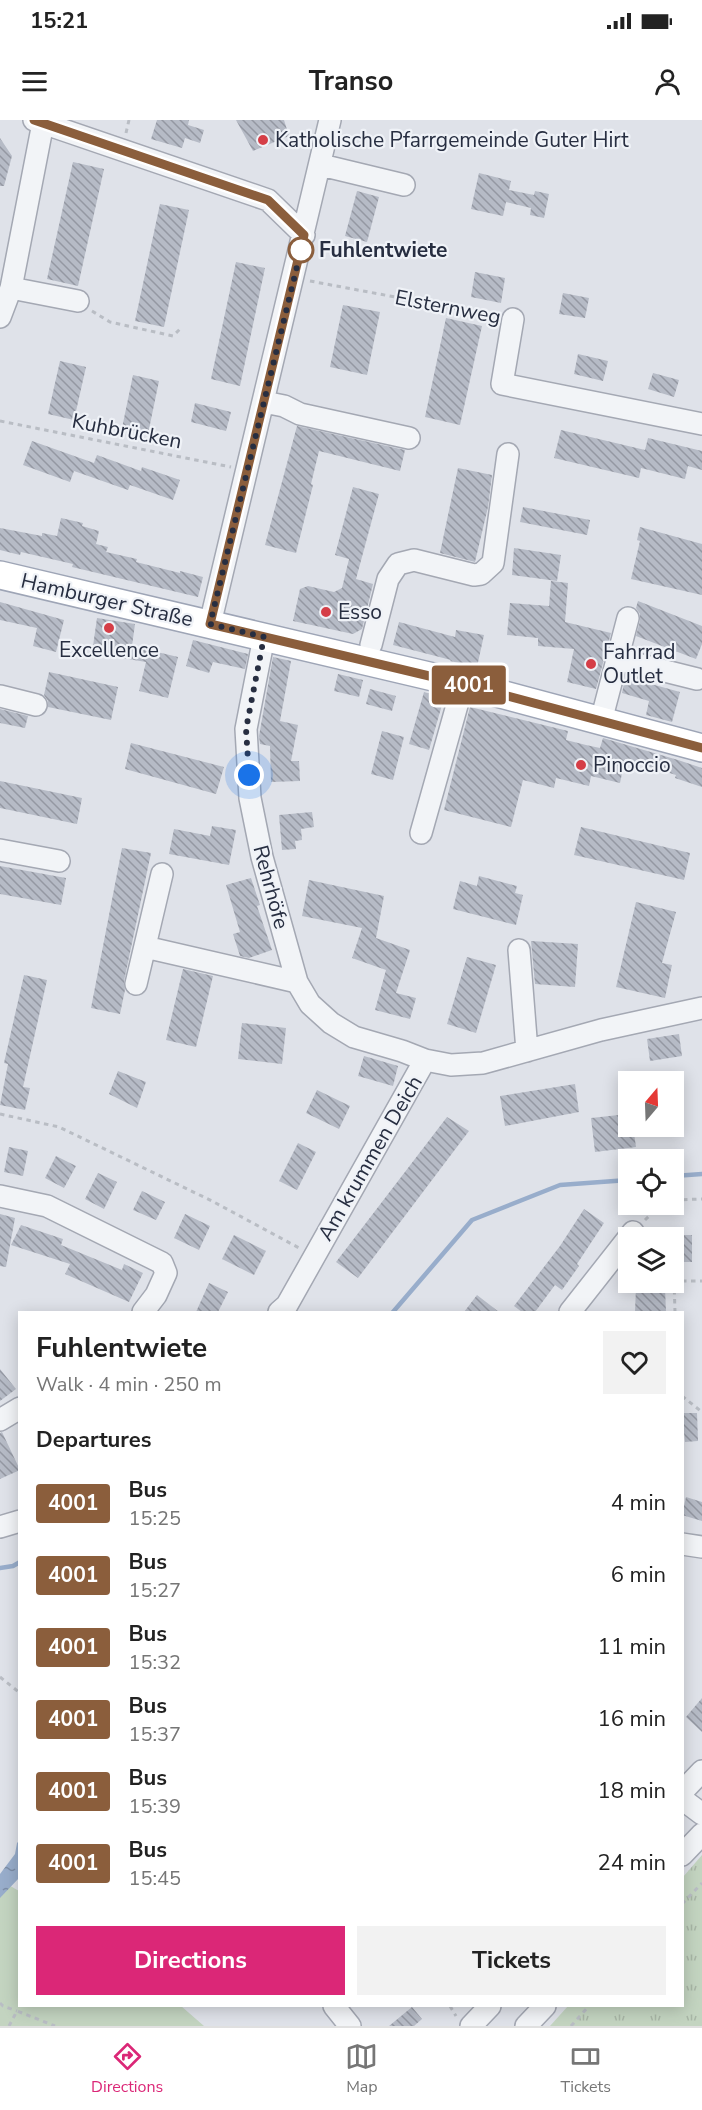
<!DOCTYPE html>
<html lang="en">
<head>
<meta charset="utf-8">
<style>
	body { margin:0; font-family:"Nunito Sans",sans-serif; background:#f2f2f2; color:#222; height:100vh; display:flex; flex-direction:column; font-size:22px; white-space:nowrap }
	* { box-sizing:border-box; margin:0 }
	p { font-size:20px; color:#767676 }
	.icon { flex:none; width:33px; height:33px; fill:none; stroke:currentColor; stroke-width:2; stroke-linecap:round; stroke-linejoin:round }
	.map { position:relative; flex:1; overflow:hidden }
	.drawer { position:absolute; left:18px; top:1191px; width:666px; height:696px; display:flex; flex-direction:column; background:#fff; border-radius:0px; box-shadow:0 3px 15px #0003 }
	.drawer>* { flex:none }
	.badge { padding:0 12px; border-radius:4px; font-size:21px; line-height:39px }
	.needle { width:39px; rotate:19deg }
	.fabs { position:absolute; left:618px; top:951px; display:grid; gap:12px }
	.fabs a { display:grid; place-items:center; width:66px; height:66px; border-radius:0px; background:#fff; box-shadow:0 3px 15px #0003; font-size:30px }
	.you { position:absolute; width:30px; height:30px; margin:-15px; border:4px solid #fff; border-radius:50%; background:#1a73e8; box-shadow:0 0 0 9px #1a73e833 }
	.map>.badge { position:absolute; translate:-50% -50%; box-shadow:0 0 0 3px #fff }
	h2 { padding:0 18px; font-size:22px; line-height:54px }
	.round { display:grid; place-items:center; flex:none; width:63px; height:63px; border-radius:0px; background:#f2f2f2 }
	.overview { display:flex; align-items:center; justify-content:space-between; height:102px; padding:0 18px }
	h1 { font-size:28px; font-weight:700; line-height:45px }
	.cta { display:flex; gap:12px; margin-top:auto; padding:12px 18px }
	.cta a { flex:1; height:69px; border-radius:0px; background:#db2777; color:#fff; font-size:24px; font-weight:700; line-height:69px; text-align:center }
	.cta a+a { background:#f2f2f2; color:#222 }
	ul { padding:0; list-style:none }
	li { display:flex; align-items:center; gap:18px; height:72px; padding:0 18px }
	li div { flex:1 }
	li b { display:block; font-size:22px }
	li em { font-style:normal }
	li .badge { min-width:66px; font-weight:700; text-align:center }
	.status { display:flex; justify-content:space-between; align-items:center; height:42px; padding:0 30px; background:#fff; direction:ltr }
	.status svg { height:16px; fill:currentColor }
	header { display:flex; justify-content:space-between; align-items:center; height:78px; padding:0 18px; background:#fff; font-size:27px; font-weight:700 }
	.dock { display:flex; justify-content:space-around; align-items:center; height:84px; border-top:2px solid #e0e0e0; background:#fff; font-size:16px; color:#767676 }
	.dock a { display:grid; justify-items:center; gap:3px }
	.dock .selected { color:#db2777 }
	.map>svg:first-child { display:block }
</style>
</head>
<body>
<div class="status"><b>15:21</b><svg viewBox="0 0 49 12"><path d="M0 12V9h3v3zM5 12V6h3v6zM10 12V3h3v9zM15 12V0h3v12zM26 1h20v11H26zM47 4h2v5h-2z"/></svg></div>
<header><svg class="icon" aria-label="menu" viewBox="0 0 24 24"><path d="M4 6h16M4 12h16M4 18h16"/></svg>Transo<svg class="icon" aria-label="person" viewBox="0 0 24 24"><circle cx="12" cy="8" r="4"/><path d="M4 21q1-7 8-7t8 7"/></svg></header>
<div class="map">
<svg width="702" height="1906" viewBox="0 0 702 1906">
	<defs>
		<pattern id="grass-tufts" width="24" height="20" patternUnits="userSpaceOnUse" patternTransform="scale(1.5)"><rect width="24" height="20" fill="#c3d4c0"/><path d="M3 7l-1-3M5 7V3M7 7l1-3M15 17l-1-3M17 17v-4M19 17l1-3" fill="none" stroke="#a8b6a6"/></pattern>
		<pattern id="water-ripples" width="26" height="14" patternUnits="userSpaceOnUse" patternTransform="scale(1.5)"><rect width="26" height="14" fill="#98adcb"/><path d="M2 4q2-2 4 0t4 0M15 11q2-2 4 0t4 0" fill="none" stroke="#7c8da6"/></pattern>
		<pattern id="building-back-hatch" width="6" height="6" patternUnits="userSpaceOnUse" patternTransform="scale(1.5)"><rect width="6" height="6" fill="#b6bbc6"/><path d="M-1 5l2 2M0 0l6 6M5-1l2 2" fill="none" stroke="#9498a2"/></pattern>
	</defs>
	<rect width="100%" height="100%" fill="#dfe2e9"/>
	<path fill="url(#grass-tufts)" d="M702,1735V1906H550L568,1886H682L683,1757Z"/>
	<path fill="#c3d4c0" d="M0,1760L19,1771L20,1886H181L204,1906H0Z"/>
	<path fill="url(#water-ripples)" d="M19,1721V1758L0,1778V1754L15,1734L17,1723Z"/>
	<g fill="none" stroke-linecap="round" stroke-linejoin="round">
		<path stroke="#98adcb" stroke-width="4.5" d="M674,1056L702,1054
			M393,1192L472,1100L560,1065L628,1060
			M0,1448L13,1446L20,1442"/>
	</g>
	<path fill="url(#building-back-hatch)" d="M157,0H189L188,5L204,10L200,23L185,18L182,28L151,19Z
		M236,0H284L289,16L253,31Z
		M0,18L12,36L4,66H0Z
		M73,42L104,49L78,166L47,159Z
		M479,53L511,61L509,70L534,75L535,71L549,74L544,98L530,95L531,88L506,82L503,96L471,89Z
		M357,71L379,77L367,122L345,116Z
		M160,84L189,90L164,207L135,201Z
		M236,142L265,148L240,266L211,259Z
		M475,152L505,158L501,183L471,177Z
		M563,173L589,178L585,198L559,194Z
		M343,185L380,192L367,255L330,247Z
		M446,198L482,206L460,305L425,297Z
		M578,234L608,241L603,261L574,254Z
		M60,241L86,247L74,300L48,294Z
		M653,253L679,260L674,277L648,269Z
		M133,255L159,261L148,314L122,308Z
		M195,283L231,292L226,311L191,302Z
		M297,306L405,330L400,351L319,331L311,364L313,365L296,433L265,425Z
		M561,310L645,330L648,318L702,331V350L688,346L685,359L641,348L639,358L554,338Z
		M32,321L94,343L97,335L141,351L142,347L180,360L173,380L130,365L128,370L74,351L70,362L23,345Z
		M458,348L492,355L488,387L475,442L440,433Z
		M353,367L379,374L356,459L373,464L362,509L353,514L293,501L300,469L308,466L334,472L342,468L349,439L335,435Z
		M523,387L590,400L587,415L520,402Z
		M61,398L83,403L82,406L99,411L96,424L108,427L106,432L137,439L136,442L180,453V451L203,457L198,477L72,447L73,444L21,432L20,435L0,430V408L42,416V413L57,416Z
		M640,407L702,424V475L631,459L640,421L637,420Z
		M514,428L561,435L557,461L512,455Z
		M551,461L568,463L565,502L611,513L596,569L567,562L574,529L538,526V518L507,515L510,483L549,486Z
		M638,481L702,506V524L696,539L636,516L640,501V494L636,488Z
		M0,482L64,500L56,532L33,526L37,508L0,500Z
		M97,498L135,504L132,526L178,537L168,578L139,571L146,542L92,533Z
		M399,502L455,517L456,510L484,515L477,547L450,541L451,540L393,525Z
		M193,520L248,534L245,549L213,542L209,553L186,546Z
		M273,537L291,541L280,601L298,605L291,641H299L300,661L271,662L270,626L260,624L259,616Z
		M49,552L118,567L111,600L48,587V581L44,575Z
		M338,554L363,560L359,577L334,571Z
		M626,554L652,561L651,564L680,572L672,602L646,595L649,581L622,573Z
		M370,569L396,576L392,591L366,584Z
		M424,572L444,578L429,630L409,624Z
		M470,587L568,611L566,620L586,625L600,628L603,618L678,640L702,648V667L675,658L676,655L625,639L620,663L591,656L589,666L556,658L554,668L523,660L511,707L444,690Z
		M0,589L28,596L25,608L0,603Z
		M382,611L404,617L393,660L371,654Z
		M131,623L224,647L216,674L125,649Z
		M0,661L82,678L77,704L0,688Z
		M312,692L314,707L301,709L302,720L295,721L296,729L282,730L279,695Z
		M212,706L236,710L229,745L169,734L174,709L210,716Z
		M581,707L690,733L684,760L574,735Z
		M122,728L151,733L124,861L125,870L120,894L91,888Z
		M0,746L66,758L61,785L0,774Z
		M479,756L517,766L515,773L523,775L516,805L453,789L460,761L477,766Z
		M251,758L260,785L257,786L272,830L249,838L240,836L233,814L240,812L226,765Z
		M309,760L384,776L376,818L410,830L396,873L416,878L410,899L375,890L386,850L352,838L362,808L302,796Z
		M636,782L676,792L662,843L672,845L665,878L616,867Z
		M531,821L578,824L575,867L535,864Z
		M467,837L496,845L476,913L447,904Z
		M183,849L213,856L196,927L166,920Z
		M24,855L47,860L23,967L30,968L25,990L0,985L8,944L4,943Z
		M242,903L286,908L282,944L238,939Z
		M679,914L682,936L650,941L647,919Z
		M364,936L398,946L393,966L358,956Z
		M118,951L146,962L137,988L109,974Z
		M575,964L579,992L505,1006L500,976Z
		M317,970L350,986L339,1009L306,993Z
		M628,994V1006H633L636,1027L595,1032L591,998Z
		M447,997L469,1011L358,1158L336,1142Z
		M298,1023L316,1032L297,1070L279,1061Z
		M9,1027L28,1031L23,1056L4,1052Z
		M56,1036L76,1046L64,1068L45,1058Z
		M98,1053L117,1062L104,1089L85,1079Z
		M142,1071L165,1082L156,1100L133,1090Z
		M584,1089L604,1103L577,1144L579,1146L562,1170L555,1165L535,1192H522L514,1186L560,1126Z
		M0,1094L15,1098L6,1147L0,1146Z
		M185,1094L210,1106L199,1130L174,1118Z
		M21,1105L63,1119L61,1125L122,1150L124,1144L143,1153L129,1182L65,1154L70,1144L11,1125Z
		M234,1115L266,1131L254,1155L222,1139Z
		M674,1115H692V1142H674Z
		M209,1163L228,1172L218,1192H196Z
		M636,1167L665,1168L666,1192H635Z
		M477,1175L499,1192H464Z
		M0,1249L16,1269L0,1281Z
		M682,1293H697L698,1321L685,1322L684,1312H682Z
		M2,1312L20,1350L0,1359V1313Z
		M686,1377L702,1382V1401L682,1395Z
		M702,1578V1612L686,1597Z
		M412,1887L422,1899L414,1906H389Z"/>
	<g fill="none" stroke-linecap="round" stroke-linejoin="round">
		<g stroke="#a4a8b3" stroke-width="24">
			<path id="minor" d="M34,0L268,80L304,115
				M321,45L404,65
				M11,168L78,181
				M0,197L11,168L43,3
				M513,199L502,264L702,304
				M264,282L284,286L300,294L409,318
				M210,504L330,0
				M264,517L246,609L250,678L262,737L297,862L310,884L331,903L354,917L402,931L425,940
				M371,525L388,459L398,444L414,440L474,455L481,454L493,443L508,334
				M617,539L697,559
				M0,576L36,585
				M601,601L628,498
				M421,713L463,564
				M0,730L59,741
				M145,827L297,862
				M519,830L527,931
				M136,864L162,754
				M0,1076L47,1086L162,1143L166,1153L156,1175L143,1192
				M279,1192L287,1185L425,940L451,945L483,943L601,910L702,888
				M570,1192L633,1112
				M0,1300L20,1288
				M0,1407L20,1401
				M682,1424L702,1427
				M682,1672L702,1651
				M682,1679L702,1694
				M682,1735L702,1714
				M334,1886L350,1906
				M471,1906L490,1886
				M526,1906L545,1886"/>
		</g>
		<g stroke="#9ea5b6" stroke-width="30">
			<path id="major" d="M0,455L463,564L702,628"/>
		</g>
		<path stroke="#b9bdc4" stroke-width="3" stroke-dasharray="4.5 4.5" stroke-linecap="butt" d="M126,13L129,0
			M310,161L496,196
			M92,191L110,202L173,216L181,208
			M0,301L231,347
			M0,994L59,1007L212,1081L301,1129
			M674,1080L702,1079
			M645,1100L661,1084
			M674,1151V1161H702
			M674,1161L675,1192
			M682,1276L702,1292
			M0,1557L20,1573
			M682,1784L702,1763
			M0,1883L3,1886L17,1891
			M450,1886L456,1896
			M9,1906L17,1891L55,1906
			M571,1906L589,1886"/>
		<use href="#minor" stroke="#f2f4f7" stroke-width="21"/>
		<use href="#major" stroke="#fff" stroke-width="27"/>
	</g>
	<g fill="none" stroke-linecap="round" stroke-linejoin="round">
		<g stroke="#fff" stroke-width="14">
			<path id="line" d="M34,0L268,80L304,115L210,504L463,564L702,628"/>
		</g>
		<use href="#line" stroke="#8b5e3c" stroke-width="9"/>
		<path stroke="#272e41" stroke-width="6" stroke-dasharray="0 10.8" d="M249,655L246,609L264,517L210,504L301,130"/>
	</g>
	<g fill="#d53e47" stroke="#eff2f7" stroke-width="2">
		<circle cx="263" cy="20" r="6"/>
		<circle cx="326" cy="492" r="6"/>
		<circle cx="109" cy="508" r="6"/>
		<circle cx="591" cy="544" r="6"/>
		<circle cx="581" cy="645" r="6"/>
	</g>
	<circle fill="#fff" stroke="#8b5e3c" stroke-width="3" cx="301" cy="130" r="12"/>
	<g text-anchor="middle" stroke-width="4.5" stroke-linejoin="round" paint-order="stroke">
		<g font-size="21" fill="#272e41" stroke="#eff2f7" text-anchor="start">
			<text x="275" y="27">Katholische Pfarrgemeinde Guter Hirt</text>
			<text x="338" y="499">Esso</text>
			<text x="109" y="537" text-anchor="middle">Excellence</text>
			<text x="603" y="539">Fahrrad<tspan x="603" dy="24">Outlet</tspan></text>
			<text x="593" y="652">Pinoccio</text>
		</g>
		<g font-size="21" font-weight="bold" fill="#272e41" stroke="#eff2f7" text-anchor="start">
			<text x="319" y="137">Fuhlentwiete</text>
		</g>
		<g font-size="21" fill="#272e41" stroke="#eff2f7">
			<text transform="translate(448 187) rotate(11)" y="7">Elsternweg</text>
			<text transform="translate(127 311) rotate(11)" y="7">Kuhbrücken</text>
			<text transform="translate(107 480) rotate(13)" y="7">Hamburger Straße</text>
			<text transform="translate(271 767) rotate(75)" y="7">Rehrhöfe</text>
			<text transform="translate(370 1038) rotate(-60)" y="7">Am krummen Deich</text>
		</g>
	</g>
</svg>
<div class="fabs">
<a><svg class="needle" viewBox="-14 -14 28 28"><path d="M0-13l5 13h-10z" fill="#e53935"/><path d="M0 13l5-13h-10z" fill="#767676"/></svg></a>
<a><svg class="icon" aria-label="locate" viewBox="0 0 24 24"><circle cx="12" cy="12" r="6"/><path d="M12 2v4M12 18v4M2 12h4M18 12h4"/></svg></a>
<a><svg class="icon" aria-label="layers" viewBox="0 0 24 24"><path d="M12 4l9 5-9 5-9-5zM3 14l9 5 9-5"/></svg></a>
</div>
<div class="you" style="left:249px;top:655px"></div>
<b class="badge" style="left:469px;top:565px;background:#8b5e3c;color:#fff">4001</b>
<section class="drawer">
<div class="overview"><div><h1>Fuhlentwiete</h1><p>Walk · 4 min · 250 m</p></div><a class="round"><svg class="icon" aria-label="heart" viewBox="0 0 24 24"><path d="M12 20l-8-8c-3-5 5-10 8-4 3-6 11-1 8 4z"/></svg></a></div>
<h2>Departures</h2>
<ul>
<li><span class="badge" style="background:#8b5e3c;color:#fff">4001</span><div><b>Bus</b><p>15:25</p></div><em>4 min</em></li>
<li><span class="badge" style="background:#8b5e3c;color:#fff">4001</span><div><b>Bus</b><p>15:27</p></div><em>6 min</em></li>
<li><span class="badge" style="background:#8b5e3c;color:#fff">4001</span><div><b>Bus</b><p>15:32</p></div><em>11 min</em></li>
<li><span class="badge" style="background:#8b5e3c;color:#fff">4001</span><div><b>Bus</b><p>15:37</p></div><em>16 min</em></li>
<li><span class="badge" style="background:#8b5e3c;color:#fff">4001</span><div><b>Bus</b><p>15:39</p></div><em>18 min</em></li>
<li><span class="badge" style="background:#8b5e3c;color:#fff">4001</span><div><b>Bus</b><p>15:45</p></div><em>24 min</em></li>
</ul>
<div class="cta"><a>Directions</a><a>Tickets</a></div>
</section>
</div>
<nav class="dock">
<a class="selected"><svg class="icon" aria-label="directions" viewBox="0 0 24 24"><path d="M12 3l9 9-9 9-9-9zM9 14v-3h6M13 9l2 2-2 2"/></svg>Directions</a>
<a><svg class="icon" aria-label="map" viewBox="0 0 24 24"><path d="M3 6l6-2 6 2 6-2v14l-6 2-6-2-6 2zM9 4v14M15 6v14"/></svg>Map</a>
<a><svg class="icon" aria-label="tickets" viewBox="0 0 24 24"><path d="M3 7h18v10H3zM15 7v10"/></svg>Tickets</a>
</nav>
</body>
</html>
